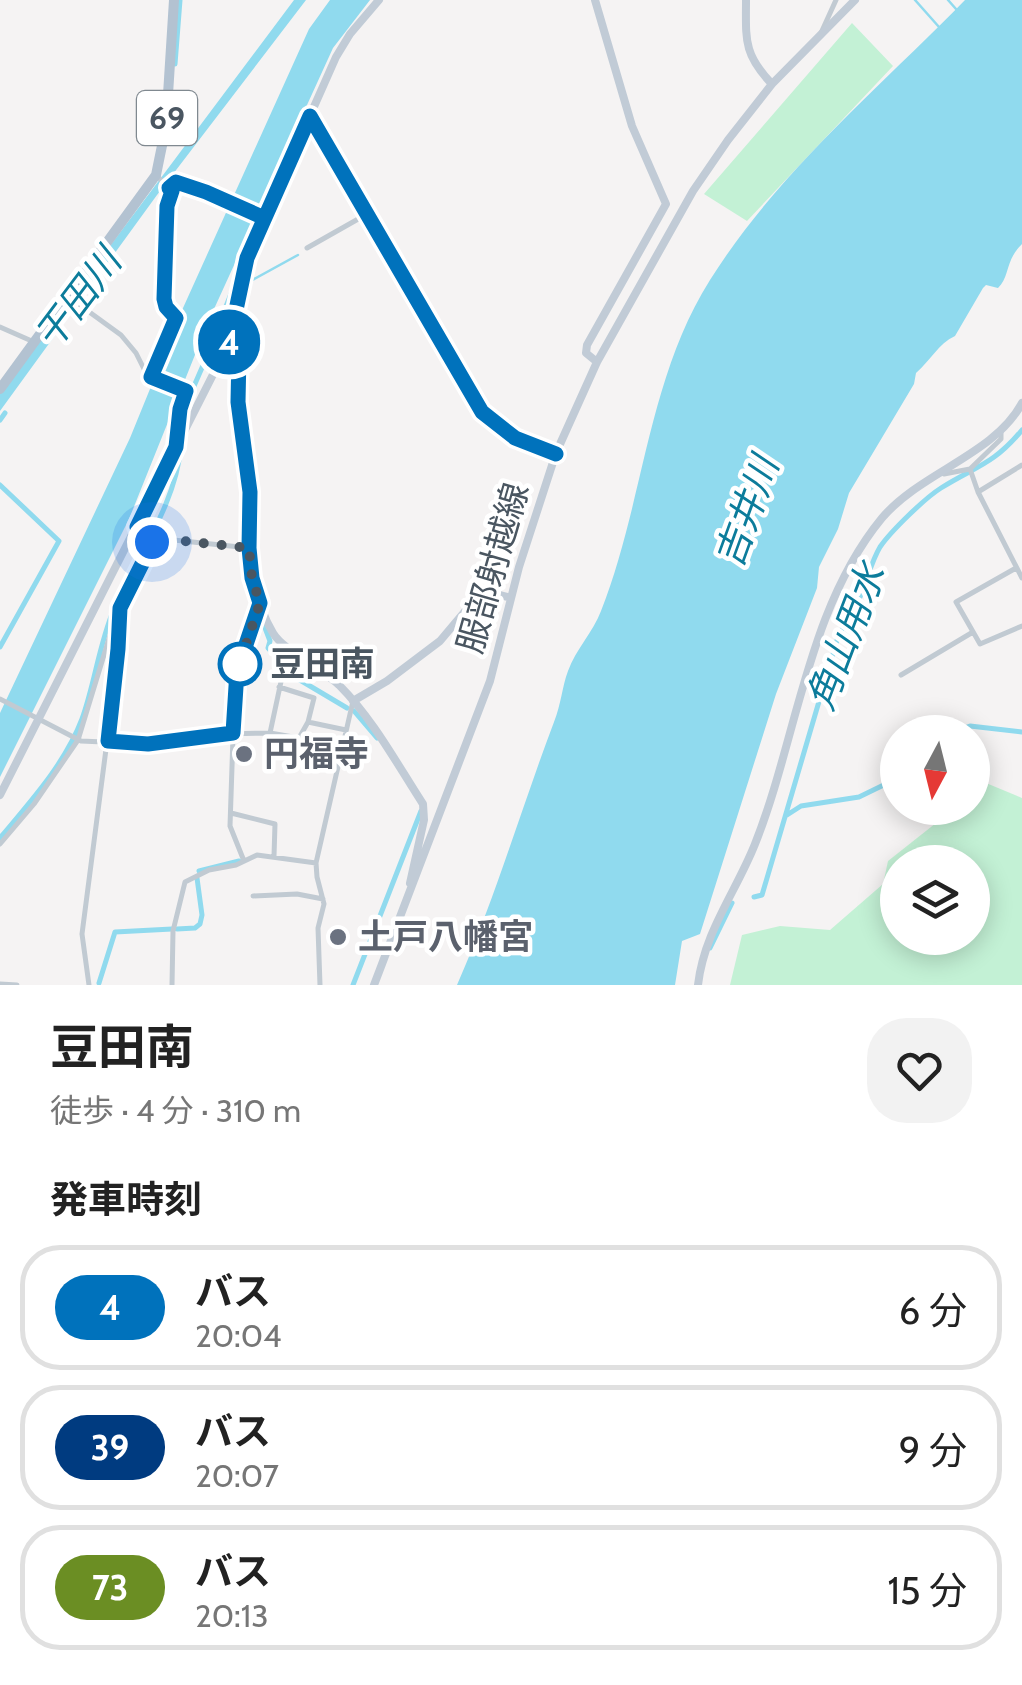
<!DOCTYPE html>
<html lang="ja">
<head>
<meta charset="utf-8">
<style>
	body { margin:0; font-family:Cabin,"Noto Sans JP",sans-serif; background:#f2f2f2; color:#222; height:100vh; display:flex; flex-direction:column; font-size:38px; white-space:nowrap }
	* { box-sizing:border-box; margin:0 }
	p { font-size:32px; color:#767676 }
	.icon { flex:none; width:55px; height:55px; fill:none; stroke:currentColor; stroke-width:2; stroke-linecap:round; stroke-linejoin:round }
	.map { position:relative; height:985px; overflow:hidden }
	.drawer { display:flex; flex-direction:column; background:#fff; flex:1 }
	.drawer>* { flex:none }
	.badge { padding:0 20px; border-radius:32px; font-size:35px; line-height:65px }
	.needle { width:65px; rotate:187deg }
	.tools { position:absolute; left:880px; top:715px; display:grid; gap:20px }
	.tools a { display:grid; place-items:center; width:110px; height:110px; border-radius:50%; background:#fff; box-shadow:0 5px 25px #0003; font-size:50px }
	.you { position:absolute; width:50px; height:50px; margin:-25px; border:8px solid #fff; border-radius:50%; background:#1a73e8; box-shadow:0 0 0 15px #1a73e833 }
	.map>.badge { position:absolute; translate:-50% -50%; box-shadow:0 0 0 5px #fff }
	h2 { padding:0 50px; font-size:38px; line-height:90px }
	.round { display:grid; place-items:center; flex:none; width:105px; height:105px; border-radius:40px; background:#f2f2f2 }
	.headline { display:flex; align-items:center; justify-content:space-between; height:170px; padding:0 50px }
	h1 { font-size:48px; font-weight:700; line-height:75px }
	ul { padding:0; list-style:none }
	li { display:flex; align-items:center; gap:30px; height:125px; margin:0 20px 15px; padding:0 30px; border:5px solid #e0e0e0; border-radius:40px }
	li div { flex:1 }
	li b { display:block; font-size:38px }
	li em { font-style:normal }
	li .badge { min-width:110px; font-weight:700; text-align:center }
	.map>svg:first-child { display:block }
</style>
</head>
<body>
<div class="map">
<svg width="1022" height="985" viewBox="0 0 1022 985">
	<rect width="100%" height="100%" fill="#f5f3f3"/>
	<path fill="#c3f1d5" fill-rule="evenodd" d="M852,23L893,66L747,221L704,194Z
		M986,783L1022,798V985H730L742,935L780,926L830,930L883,884L888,861L955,808H972L973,793ZM972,862V938H898V862Z"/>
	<path fill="#90daee" d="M294,0H306L157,195L0,411V393Z
		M330,0H370L333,48L209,320L129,519L0,777V713L130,438L183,308L309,29Z
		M965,0H1022V244C1005,260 1010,277 998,288L986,285L983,288L955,336C938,344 931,360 916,373L914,384L849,493L838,529L819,567L817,588L776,694L700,934L682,941L675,985H457C495,899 521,809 554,722C561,705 562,687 568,671C576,649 593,632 601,611C644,502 647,380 710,280C778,172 877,90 965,0Z"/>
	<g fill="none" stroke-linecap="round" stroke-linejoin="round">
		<path stroke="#90daee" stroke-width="2.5" d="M915,0L939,27
			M948,0L956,9
			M245,284L298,255
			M224,308L230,293
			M226,319L227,324
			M211,339L214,340"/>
		<path stroke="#90daee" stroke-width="5" d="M175,64L180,0
			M168,296L170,205L174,195
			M243,303L255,248
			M221,331L228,311
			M228,359L245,502V544
			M0,420L5,413
			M182,428L184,409L218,331
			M0,485L59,541L0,647
			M245,550L248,576L256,599
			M259,612L270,641L268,648L280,661
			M283,670L347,708
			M354,711L377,738
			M953,732L970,726L1022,732
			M787,815L801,806L859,797L898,778
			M0,838C30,802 65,764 82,719C95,683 99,644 114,609C137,557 176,504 181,446
			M199,871L239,861
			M754,897L762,895L838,637C844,623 855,611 860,597C867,581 871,562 880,547C891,531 925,498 941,488C976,466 993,465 1022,430
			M177,929L195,928L200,924L202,915L197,878
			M710,948L732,903
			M99,983L115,932L172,929
			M353,985L421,811"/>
		<path stroke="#c1cad2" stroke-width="5" d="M821,33L836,0
			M169,188L175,182L206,192L263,217
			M307,248L367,214
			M70,298L121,335L136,353L147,375L186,391L180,409L177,444
			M0,327L34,342
			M151,377L176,318L165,307L163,299L167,206L172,191L158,177
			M970,469L978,492L1022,578
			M944,474L970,469L1001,439V431
			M978,492L1022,465
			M137,527L155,538L249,548
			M1016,568L956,602L980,644L1022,626
			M901,675L973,632
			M0,699L81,741L148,744L224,734L270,733L288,649
			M308,722L346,730
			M270,733L299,738L308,722L314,698L279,687
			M231,813L275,824L274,856
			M0,844L34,804L78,740L118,609
			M244,861L230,826L234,707L237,671L259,606
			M253,896L297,894L323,899
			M0,984L17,985
			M89,985L82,934L119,649V608L155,538
			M172,985L173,931L185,882L209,870L236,865L257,855L316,863
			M320,985L318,928L324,904L317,877L316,863L353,701"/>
		<path stroke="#c1cbd6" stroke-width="8" d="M595,0L632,126L666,204L587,345L586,353L597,362
			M746,0C746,39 743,54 772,84
			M310,116L482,412L515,438L556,453
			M229,343L239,354C239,401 247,445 250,492C254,541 246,588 273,633C283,650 321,668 339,685C373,719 397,764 423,804L424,820L410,883
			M353,701L387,681L440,641L477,597L492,593L511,598
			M0,795L229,343L247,258L336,57L350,34L379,0
			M374,985L490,681L519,567L556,453L597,362L693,191L728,140L772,84L855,0
			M698,985C704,932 736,892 755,844C797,739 807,609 882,518C921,472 994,455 1022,403"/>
		<path stroke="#b3c2d1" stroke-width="10" d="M0,389L156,175L166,126L174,0"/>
	</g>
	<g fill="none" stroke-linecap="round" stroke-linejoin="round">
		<g stroke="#fff" stroke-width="22">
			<path id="line" d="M260,216L206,192L176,182L169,188L172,191L167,206L164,299L166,307L176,318L151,377L186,391L180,409L176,447L137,527L155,538L120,608L118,649L108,741L148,744L233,733L237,671L260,603L252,578L249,548L250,492L238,402L239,354L229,343L247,258L310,116L482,412L515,438L556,454"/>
		</g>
		<use href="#line" stroke="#0072bc" stroke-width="15"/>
		<path stroke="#4a5661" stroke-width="10" stroke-dasharray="0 18" d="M152,542L155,538L249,548L252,578L260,603L237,671L240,664"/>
	</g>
	<circle fill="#fff" stroke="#0072bc" stroke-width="5" cx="240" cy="664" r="20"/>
	<g fill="#6b7280" stroke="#fff" stroke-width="4">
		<circle cx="244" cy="754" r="10"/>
		<circle cx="338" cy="937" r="10"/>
	</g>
	<g text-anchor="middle" stroke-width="9" stroke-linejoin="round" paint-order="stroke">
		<rect fill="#fff" stroke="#808990" stroke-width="2.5" x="137" y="91" width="60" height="54" rx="8"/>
		<g font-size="32" font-weight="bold" fill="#4a5661">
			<text x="167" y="129">69</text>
		</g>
		<g font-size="35" fill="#4a5661" stroke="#fff">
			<text transform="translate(493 568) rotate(-74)" y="12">服部射越線</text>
		</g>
		<g font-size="35" font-weight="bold" fill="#4a5661" stroke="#fff" text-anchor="start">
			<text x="270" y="676">豆田南</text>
		</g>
		<g font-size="35" font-weight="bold" fill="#5b616d" stroke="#fff" text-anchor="start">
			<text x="264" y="766">円福寺</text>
			<text x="358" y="949">土戸八幡宮</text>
		</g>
		<g font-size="38" font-style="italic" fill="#0c7c9b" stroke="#fff">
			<text transform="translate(78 299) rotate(-53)" y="13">干田川</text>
			<text transform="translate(747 512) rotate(-70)" y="13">吉井川</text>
			<text transform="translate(846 637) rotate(-69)" y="13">角山用水</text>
		</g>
	</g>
</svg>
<div class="tools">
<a><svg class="needle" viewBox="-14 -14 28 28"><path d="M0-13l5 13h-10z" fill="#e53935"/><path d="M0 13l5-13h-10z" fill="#767676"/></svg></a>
<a><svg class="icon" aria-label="layers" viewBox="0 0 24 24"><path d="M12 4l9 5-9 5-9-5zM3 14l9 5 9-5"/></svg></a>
</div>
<div class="you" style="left:152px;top:542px"></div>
<b class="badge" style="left:229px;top:342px;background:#0072bc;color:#fff">4</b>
</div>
<section class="drawer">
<div class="headline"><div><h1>豆田南</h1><p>徒歩 · 4 分 · 310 m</p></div><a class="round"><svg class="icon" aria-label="heart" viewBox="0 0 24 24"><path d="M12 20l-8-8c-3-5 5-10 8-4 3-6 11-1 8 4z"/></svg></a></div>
<h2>発車時刻</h2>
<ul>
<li><span class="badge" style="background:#0072bc;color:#fff">4</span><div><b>バス</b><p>20:04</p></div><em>6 分</em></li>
<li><span class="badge" style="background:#003b80;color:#fff">39</span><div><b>バス</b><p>20:07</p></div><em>9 分</em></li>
<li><span class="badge" style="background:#6b8e23;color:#fff">73</span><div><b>バス</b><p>20:13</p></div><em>15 分</em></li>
</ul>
</section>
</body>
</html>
